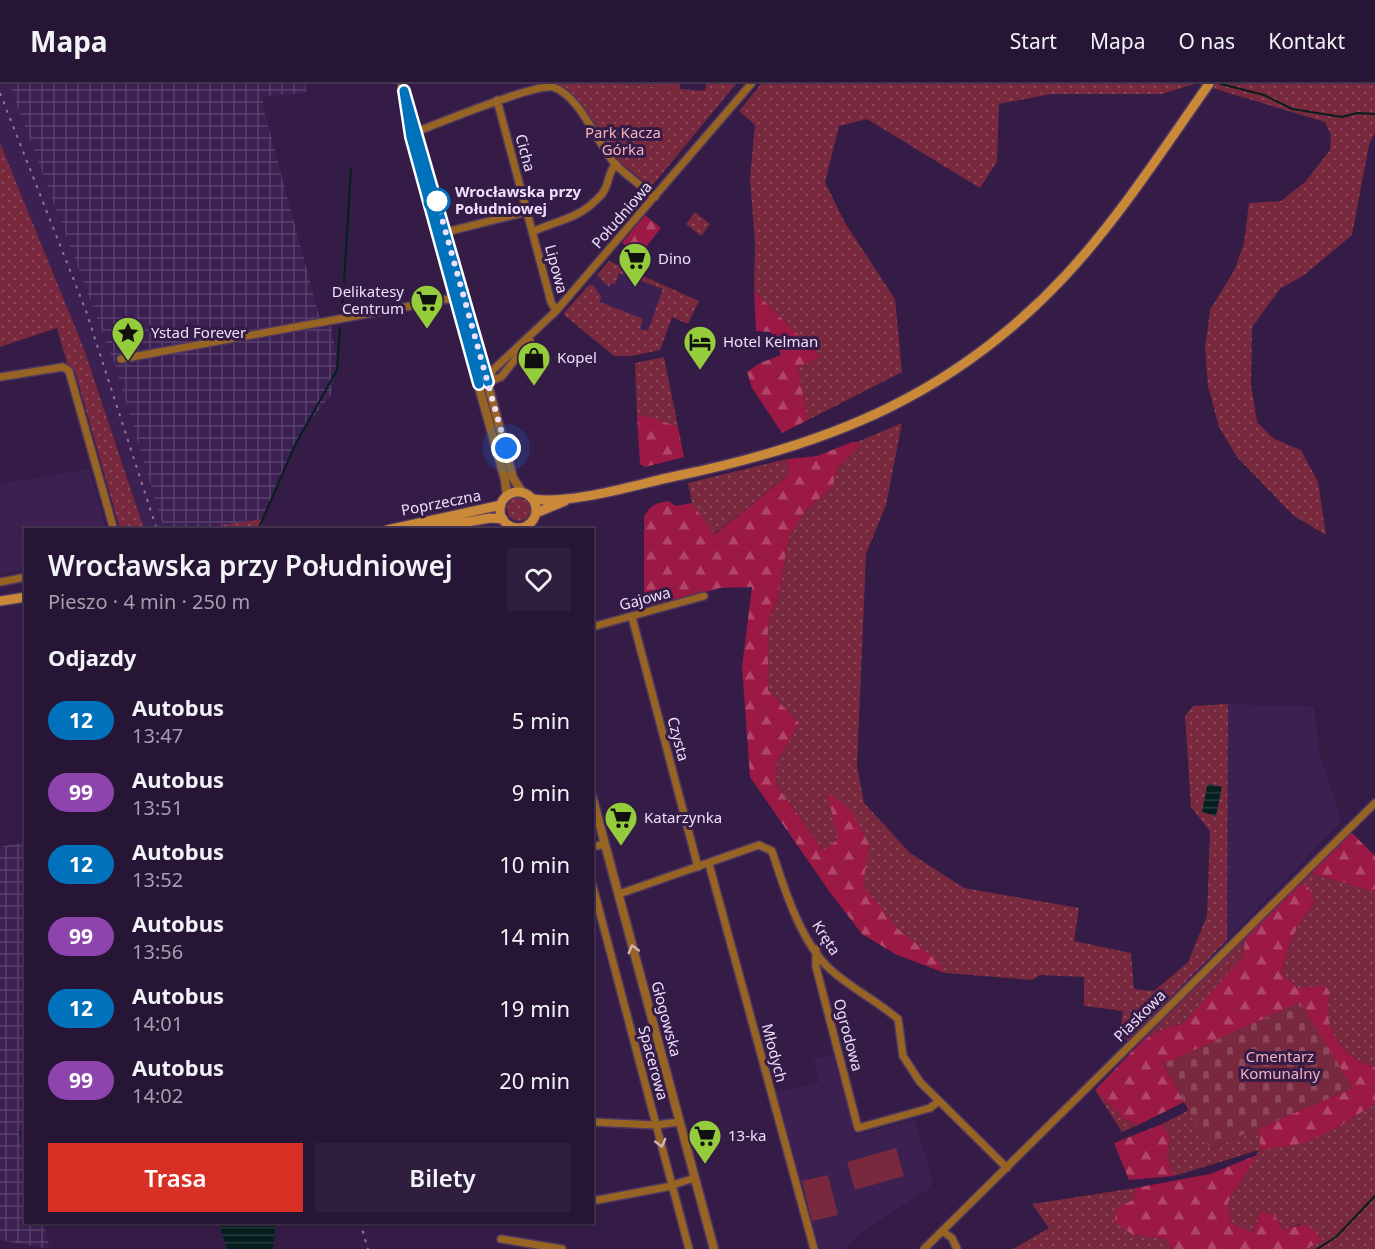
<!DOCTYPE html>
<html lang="pl">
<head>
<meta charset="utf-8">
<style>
	body { margin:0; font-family:"Noto Sans",sans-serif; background:#2f1e3d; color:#f1f3f6; height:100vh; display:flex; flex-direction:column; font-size:22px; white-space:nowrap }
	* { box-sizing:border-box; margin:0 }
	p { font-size:20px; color:#a49fad }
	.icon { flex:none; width:33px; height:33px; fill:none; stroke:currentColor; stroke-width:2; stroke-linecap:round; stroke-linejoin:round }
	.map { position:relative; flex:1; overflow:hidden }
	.side { position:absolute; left:24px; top:444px; width:570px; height:696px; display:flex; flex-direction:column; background:#271535; border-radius:0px; box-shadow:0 2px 4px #0004,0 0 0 2px #433450 }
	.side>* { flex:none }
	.badge { padding:0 12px; border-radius:20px; font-size:21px; line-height:39px }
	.you { position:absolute; width:30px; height:30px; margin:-15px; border:4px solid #fff; border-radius:50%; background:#1a73e8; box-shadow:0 0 0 9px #1a73e833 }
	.map>.badge { position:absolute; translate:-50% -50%; box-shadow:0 0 0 3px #fff }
	h2 { padding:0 24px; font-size:22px; line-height:54px }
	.round { display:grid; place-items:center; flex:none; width:63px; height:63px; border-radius:0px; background:#2f1e3d }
	.head { display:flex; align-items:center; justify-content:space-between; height:102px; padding:0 24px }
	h1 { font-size:28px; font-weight:600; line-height:45px }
	.button { display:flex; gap:12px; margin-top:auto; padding:12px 24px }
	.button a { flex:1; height:69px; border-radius:0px; background:#d93025; color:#fff; font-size:24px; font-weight:600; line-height:69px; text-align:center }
	.button a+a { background:#2f1e3d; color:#f1f3f6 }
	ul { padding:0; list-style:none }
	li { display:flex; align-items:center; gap:18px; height:72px; padding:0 24px }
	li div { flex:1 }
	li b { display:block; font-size:22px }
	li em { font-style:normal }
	li .badge { min-width:66px; font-weight:700; text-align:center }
	header { display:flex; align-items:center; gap:36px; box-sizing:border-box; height:84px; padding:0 30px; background:#271535; border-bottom:2px solid #433450 }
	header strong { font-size:28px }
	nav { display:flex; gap:33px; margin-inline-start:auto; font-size:21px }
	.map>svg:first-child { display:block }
</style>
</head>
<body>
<header>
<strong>Mapa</strong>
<nav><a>Start</a><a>Mapa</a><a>O nas</a><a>Kontakt</a></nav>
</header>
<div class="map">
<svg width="1375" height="1165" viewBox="0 0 1375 1165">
	<defs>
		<pattern id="industrial-grid" width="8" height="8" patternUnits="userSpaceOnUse" patternTransform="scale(1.5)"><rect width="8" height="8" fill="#3c2052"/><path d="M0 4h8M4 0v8" fill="none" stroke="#58406c"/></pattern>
		<pattern id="green-dots" width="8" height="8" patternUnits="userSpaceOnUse" patternTransform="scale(1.5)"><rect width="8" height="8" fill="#78293d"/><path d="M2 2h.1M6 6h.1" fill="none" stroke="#8c485a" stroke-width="1.8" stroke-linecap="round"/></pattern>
		<pattern id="forest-firs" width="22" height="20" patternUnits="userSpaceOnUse" patternTransform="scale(1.5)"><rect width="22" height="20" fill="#9d1945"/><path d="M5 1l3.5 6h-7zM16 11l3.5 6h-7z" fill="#b0456a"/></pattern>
		<pattern id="cemetery-stones" width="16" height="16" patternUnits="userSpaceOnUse" patternTransform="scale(1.5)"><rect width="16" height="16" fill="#78293d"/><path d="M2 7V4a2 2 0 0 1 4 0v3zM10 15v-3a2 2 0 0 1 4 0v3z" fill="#8c485a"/></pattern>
		<pattern id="water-rules" width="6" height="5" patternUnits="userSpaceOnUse" patternTransform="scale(1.5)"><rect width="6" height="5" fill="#041f1d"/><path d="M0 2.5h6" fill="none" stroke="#293f3f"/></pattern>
	</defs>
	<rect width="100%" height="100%" fill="#341c47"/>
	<path fill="#3c2052" d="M0,0H9L115,282L164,445H144L84,265L0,60Z
		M609,177L675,206L656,256L570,222Z
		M89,385L106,445L26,446L25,486L0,491V400Z
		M1228,620L1314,623L1320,672L1342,737L1227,856Z
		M833,970L855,1052L915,1035L932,1096L930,1104L859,1150L845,1165H819L777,1009L819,998L813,976Z"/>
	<path fill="url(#industrial-grid)" d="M9,0H306V9L263,12V22L320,235L193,257L195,266L331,242L337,274L331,311L300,349L263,435L195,445H164L115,282Z
		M25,758L26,1045L18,1047L25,1075L26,1138L43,1139L50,1165L0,1156V763Z"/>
	<path fill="url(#green-dots)" d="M555,0H622L705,7L706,0H736L651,103L602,64L595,39Z
		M761,0H1194L1162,10H1051L999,20L997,78L980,104L867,35L839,42L825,98L845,139L895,215L902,288L808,336L798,283L821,273L754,207L755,159L750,94L755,41L739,27Z
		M1199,0H1375V49L1369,61L1352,151L1304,191L1280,205L1252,243L1251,301L1257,338L1274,355L1301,366L1318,398L1326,451L1294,432L1237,373L1219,343L1208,302L1205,265L1210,226L1235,185L1244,159L1249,119L1281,117L1305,98L1330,66L1331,51L1325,38Z
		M0,59L84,265L144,445H120L75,287L68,282L57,244L0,263Z
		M695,128L710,140L701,152L686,140Z
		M609,177L699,217L688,240L672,233L660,266L632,272H614L563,230L589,201H593L601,212L600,218L643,235L640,245L648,247L663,205L619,189L615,200L611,199L609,203L597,191Z
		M664,273L678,343L655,334L637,331L635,279Z
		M902,339L886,421L866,470L857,682L864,719L910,769L964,804L1079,824L1074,857L1131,869L1134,905L1154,907L1188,878L1207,832L1210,747L1191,723L1185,632L1193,622L1228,620L1227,856L1128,957L1120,949L1123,927L1084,922V893L1040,891L1032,896L945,889L938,877L898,845L862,802L869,761L838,756L823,767L776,700L777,677L799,639L768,606V538L778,513L789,452L807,425L833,402L837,384L858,364L857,358Z
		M787,375L789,391L713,451L692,419L688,399Z
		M507 425a12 12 0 1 1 24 0a12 12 0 1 1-24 0Z
		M263,435L261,445H195Z
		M1308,788L1375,808V983C1343,976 1320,940 1330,909L1298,904L1282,890C1286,862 1297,840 1315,818L1308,803L1299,800Z
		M1246,851L1243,873L1215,907L1185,938L1156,948L1140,959Z
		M1095,1006L1126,1036L1138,1041L1122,1048Z
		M1375,1020V1165H1307L1322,1156L1299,1140L1283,1146L1261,1127L1253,1150L1231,1139L1228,1118L1259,1066L1174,1092L1167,1071L1170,1051L1162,1040L1189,1026L1211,1065L1259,1044L1260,1066L1336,1044Z
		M1135,1104L1133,1116V1151L1165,1155L1173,1165H1013L1049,1144L1032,1120Z"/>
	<path fill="url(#forest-firs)" d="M645,131L661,144L639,172L622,159Z
		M754,207L821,273L798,283L808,336L782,349L752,304L747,288L760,279L781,271L771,248L756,247Z
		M637,331L655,334L678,343L684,373L645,383L640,380Z
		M852,358H857L858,364L837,384L833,402L807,425L789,452L778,513L768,538V606L799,639L777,677L776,700L823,767L838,755L827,708L850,725L869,760L863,802L898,845L938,877L945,889L897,871L862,850L829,807L750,693L742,583L752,503L720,504L644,525V433C650,421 656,419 669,417L675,422L692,419L714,451L789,391L787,375L817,372Z
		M1350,747L1375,772V808L1308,788Z
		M1299,800L1308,802L1315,818C1297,840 1286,862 1282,890L1298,904L1326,902L1330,909C1320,940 1343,976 1375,983V1020L1336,1044L1301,1060L1260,1066L1259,1044L1353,1004L1163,980L1184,1018L1138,1041L1126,1036L1095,1006L1140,959L1156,948L1185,938L1243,873L1246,851Z
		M1162,1040L1170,1051L1167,1071L1174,1092L1129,1096L1114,1059Z
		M1257,1071L1228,1118L1231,1139L1253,1149L1261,1127L1275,1132L1283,1146C1304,1139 1308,1138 1322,1156L1307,1165H1173L1165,1155L1133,1151L1114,1138L1118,1123L1133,1116L1135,1104L1210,1090Z"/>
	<path fill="url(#cemetery-stones)" d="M1300,918L1353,1004L1210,1065L1163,980Z"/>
	<path fill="#78293d" d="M622,0H680V5Z
		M896,1064L904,1092L855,1106L847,1078Z
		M828,1091L838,1131L812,1137L802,1097Z"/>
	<path fill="url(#water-rules)" d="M1210,700L1222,703L1216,732L1202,728L1207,702Z
		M219,1139H276L273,1165H227Z"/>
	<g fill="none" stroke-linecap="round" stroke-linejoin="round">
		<path stroke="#041f1d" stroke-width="2" d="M1221,0L1264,11L1292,25L1342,33L1357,29L1375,30
			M344,198L351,84
			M341,231L344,203
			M258,446L295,361L337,286L340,244
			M1317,1165L1336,1153L1375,1112"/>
		<g stroke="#4e3760" stroke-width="10">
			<path id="minor" d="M497,16L551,218L556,227
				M413,49C437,40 533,0 553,3C582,13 597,61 616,81C627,92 642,102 655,113
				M532,148C560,135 579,136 602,110C610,100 607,89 616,80
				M442,149L526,128
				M121,275L454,214
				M0,293L63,283L69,287L114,446
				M488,298L493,286L556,227L751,0
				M485,299L501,293L530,257
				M0,498L26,493
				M632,533L698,783
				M592,543L704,512
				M592,763L605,760
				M709,780L814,1165
				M592,799L689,1165
				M619,810L759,761L772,767C784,804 801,859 831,886C851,904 877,917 898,935L903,972L920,998L1007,1084
				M816,865V883L858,1044L930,1024L939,1017
				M592,1038L656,1041L679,1038
				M672,1101L695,1094
				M592,1117L672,1102
				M942,1147L952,1154L957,1165
				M501,1155L562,1165
				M924,1165L1375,719"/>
		</g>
		<g stroke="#4e3760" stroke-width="11">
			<path id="tertiary" d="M402,0L472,241L513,394L522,408
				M408,31L454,214L505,396L507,412
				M514,443L516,446
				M528,446V441
				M592,712L714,1165"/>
		</g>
		<g stroke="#4e3760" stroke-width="12">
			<path id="secondary" d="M500 426a18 18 0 1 1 36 0a18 18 0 1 1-36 0Z
				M533,415C572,421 641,399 681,391C834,359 956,309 1065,192C1119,134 1163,65 1209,0
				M536,429L565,417
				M387,446L501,421
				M422,446L490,434L503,435
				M0,517L26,513"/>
		</g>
		<use href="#minor" stroke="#976424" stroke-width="7"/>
		<use href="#tertiary" stroke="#976424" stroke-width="8"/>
		<use href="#secondary" stroke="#ca8938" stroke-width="9"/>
		<path stroke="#8a769a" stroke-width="2" stroke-dasharray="3 6" stroke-linecap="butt" d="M0,9L86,227L157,446
			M360,1138L368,1165"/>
	</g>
	<defs><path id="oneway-chevron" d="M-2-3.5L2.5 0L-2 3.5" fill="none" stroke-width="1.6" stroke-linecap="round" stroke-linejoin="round" transform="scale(1.5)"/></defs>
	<g stroke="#d0b5b0">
		<use href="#oneway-chevron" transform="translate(633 865) rotate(-105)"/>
		<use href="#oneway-chevron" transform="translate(661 1059) rotate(75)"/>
	</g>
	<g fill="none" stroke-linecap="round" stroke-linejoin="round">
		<g stroke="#fff" stroke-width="14">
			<path id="line" d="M479,300L411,53L404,7L488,298"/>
		</g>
		<use href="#line" stroke="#0072bc" stroke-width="9"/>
		<path stroke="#eee0fb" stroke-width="6" stroke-dasharray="0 10.8" d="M437,117L506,364"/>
	</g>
	<defs>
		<g id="supermarket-pin" transform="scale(1.725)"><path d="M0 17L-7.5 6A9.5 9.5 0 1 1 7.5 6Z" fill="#95cc3b" stroke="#341c47"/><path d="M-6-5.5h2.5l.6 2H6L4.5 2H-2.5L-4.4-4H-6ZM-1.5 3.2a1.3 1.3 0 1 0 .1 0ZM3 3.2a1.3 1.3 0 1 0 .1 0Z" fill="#111"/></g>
		<g id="sight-pin" transform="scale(1.725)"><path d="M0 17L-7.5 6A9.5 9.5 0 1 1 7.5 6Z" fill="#95cc3b" stroke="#341c47"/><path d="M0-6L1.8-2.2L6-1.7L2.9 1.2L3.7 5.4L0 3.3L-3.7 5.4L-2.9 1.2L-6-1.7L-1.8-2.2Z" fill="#111"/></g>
		<g id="hotel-pin" transform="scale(1.725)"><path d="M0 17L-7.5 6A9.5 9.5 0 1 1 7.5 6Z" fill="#95cc3b" stroke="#341c47"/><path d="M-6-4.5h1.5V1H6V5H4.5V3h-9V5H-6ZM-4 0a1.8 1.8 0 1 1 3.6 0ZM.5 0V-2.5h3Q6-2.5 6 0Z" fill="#111"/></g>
		<g id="shop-pin" transform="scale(1.725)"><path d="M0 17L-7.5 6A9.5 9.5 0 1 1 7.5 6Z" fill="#95cc3b" stroke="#341c47"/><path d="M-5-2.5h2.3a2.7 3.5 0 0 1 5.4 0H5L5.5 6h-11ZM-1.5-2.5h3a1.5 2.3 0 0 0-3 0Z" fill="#111"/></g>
	</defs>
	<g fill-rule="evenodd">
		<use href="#supermarket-pin" x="635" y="175"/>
		<use href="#supermarket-pin" x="427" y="217"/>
		<use href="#sight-pin" x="128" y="249"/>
		<use href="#hotel-pin" x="700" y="258"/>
		<use href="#shop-pin" x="534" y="274"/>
		<use href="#supermarket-pin" x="621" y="734"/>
		<use href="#supermarket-pin" x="705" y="1052"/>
	</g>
	<circle fill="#fff" stroke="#0072bc" stroke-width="3" cx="437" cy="117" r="12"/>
	<g text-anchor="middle" stroke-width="6" stroke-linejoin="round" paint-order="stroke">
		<g font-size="15" fill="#f3b1bb" stroke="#341c47">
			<text x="623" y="54">Park Kacza<tspan x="623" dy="17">Górka</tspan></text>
			<text x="1280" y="978">Cmentarz<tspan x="1280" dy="17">Komunalny</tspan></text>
		</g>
		<g font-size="15" fill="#eee0fb" stroke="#341c47">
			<text transform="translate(525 69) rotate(75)" y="5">Cicha</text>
			<text transform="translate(622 131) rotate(-49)" y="5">Południowa</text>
			<text transform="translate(556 185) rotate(75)" y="5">Lipowa</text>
			<text transform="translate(441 419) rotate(-11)" y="5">Poprzeczna</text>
			<text transform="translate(645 515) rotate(-15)" y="5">Gajowa</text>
			<text transform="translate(678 655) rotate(75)" y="5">Czysta</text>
			<text transform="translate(826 854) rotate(57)" y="5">Kręta</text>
			<text transform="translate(1140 932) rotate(-45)" y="5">Piaskowa</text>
			<text transform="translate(666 935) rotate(75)" y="5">Głogowska</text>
			<text transform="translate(848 951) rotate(75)" y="5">Ogrodowa</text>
			<text transform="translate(774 969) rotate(75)" y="5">Młodych</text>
			<text transform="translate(653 979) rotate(75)" y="5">Spacerowa</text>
		</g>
		<g font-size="15" font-weight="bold" fill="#eee0fb" stroke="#341c47" text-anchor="start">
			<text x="455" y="113">Wrocławska przy<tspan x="455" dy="17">Południowej</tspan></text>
		</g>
		<g font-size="15" fill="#eee0fb" stroke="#341c47" text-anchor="start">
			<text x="658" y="180">Dino</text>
			<text x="404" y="213" text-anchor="end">Delikatesy<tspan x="404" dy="17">Centrum</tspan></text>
			<text x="151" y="254">Ystad Forever</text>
			<text x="723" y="263">Hotel Kelman</text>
			<text x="557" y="279">Kopel</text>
			<text x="644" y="739">Katarzynka</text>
			<text x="728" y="1057">13-ka</text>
		</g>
	</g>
</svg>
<div class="you" style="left:506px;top:364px"></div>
<section class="side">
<div class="head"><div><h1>Wrocławska przy Południowej</h1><p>Pieszo · 4 min · 250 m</p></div><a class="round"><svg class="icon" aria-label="heart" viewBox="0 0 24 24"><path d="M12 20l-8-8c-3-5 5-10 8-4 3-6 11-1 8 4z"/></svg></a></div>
<h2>Odjazdy</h2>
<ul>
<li><span class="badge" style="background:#0072bc;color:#fff">12</span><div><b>Autobus</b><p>13:47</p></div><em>5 min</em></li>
<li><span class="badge" style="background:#8e44ad;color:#fff">99</span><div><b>Autobus</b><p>13:51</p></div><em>9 min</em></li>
<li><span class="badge" style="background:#0072bc;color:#fff">12</span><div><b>Autobus</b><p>13:52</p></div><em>10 min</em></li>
<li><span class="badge" style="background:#8e44ad;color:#fff">99</span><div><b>Autobus</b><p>13:56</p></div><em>14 min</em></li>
<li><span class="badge" style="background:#0072bc;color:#fff">12</span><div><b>Autobus</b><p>14:01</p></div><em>19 min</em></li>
<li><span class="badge" style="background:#8e44ad;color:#fff">99</span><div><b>Autobus</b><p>14:02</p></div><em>20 min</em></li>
</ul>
<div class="button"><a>Trasa</a><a>Bilety</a></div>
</section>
</div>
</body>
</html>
